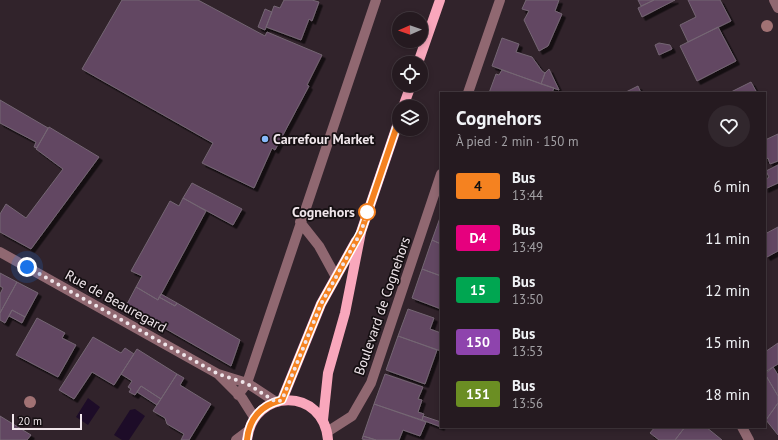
<!DOCTYPE html>
<html lang="fr">
<head>
<meta charset="utf-8">
<style>
	body { margin:0; font-family:"PT Sans",sans-serif; background:#31272d; color:#f1f3f6; height:100vh; display:flex; flex-direction:column; font-size:15px; white-space:nowrap }
	* { box-sizing:border-box; margin:0 }
	p { font-size:13px; color:#a3a1a5 }
	.icon { flex:none; width:22px; height:22px; fill:none; stroke:currentColor; stroke-width:2; stroke-linecap:round; stroke-linejoin:round }
	.map { position:relative; flex:1; overflow:hidden }
	.sheet { position:absolute; left:440px; top:92px; width:326px; height:336px; display:flex; flex-direction:column; background:#251a20; border-radius:0px; box-shadow:0 2px 6px #0003,0 0 0 1px #42383e }
	.sheet>* { flex:none }
	.badge { padding:0 8px; border-radius:3px; font-size:14px; line-height:26px }
	.needle { width:26px; rotate:268deg }
	.buttons { position:absolute; left:392px; top:12px; display:grid; gap:8px }
	.buttons a { display:grid; place-items:center; width:36px; height:36px; border-radius:50%; background:#251a20; box-shadow:0 2px 6px #0003,0 0 0 1px #42383e; font-size:20px }
	.scale { position:absolute; left:12px; bottom:10px; width:70px; box-sizing:border-box; padding-left:4px; border:2px solid #f0e6eb; border-top:0; font-size:11px; line-height:14px; white-space:nowrap; color:#f0e6eb; -webkit-text-stroke:3px #150f12; paint-order:stroke }
	.you { position:absolute; width:20px; height:20px; margin:-10px; border:3px solid #fff; border-radius:50%; background:#1a73e8; box-shadow:0 0 0 6px #1a73e833 }
	.map>.badge { position:absolute; translate:-50% -50%; box-shadow:0 0 0 2px #fff }
	.round { display:grid; place-items:center; flex:none; width:42px; height:42px; border-radius:21px; background:#31272d }
	.head { display:flex; align-items:center; justify-content:space-between; height:68px; padding:0 16px }
	h1 { font-size:19px; font-weight:600; line-height:30px }
	ul { padding:0; list-style:none }
	li { display:flex; align-items:center; gap:12px; height:52px; padding:0 16px }
	li div { flex:1 }
	li b { display:block; font-size:15px }
	li em { font-style:normal }
	li .badge { min-width:44px; font-weight:700; text-align:center }
	.map>svg:first-child { display:block }
</style>
</head>
<body>
<div class="map">
<svg width="778" height="440" viewBox="0 0 778 440">
	<defs>
		<filter id="shadow"><feDropShadow dx="3.5" dy="3.5" stdDeviation="0" flood-color="#0009"/></filter>
	</defs>
	<rect width="100%" height="100%" fill="#31232b"/>
	<path fill="#1d0c28" d="M88,398L100,407L88,425L76,417Z
		M135,409L145,416L129,440H122L114,435L130,410Z"/>
	<path fill="#624662" stroke="#746673" filter="url(#shadow)" d="M122,0H198L265,36L267,32L322,55L307,85L309,86L275,150L272,148L254,188L202,163L213,143L82,69Z
		M284,0H312L319,2L312,21L309,19L301,40L266,27L274,6L280,8Z
		M526,0H559L555,11L562,14L548,46L539,51L524,20L529,11L522,9Z
		M638,0H654L641,6Z
		M654,0H675L642,17L638,8Z
		M688,0H720L731,21L688,42L680,25L696,17Z
		M265,9L272,12L265,30L258,27Z
		M718,27L736,61L697,81L680,46Z
		M502,38L519,44L516,52L532,57L542,71L545,73L541,84L492,66Z
		M659,43L670,45L672,49L659,55L655,45Z
		M549,69L559,90L541,84L545,73Z
		M502,70L554,88L552,93H489L496,74L499,75Z
		M751,82L757,93H729Z
		M638,86L641,93H624Z
		M0,100L48,128L37,148L34,147L36,142L0,123Z
		M49,127L99,157L31,249L0,232V214L6,204L26,218L63,169L36,149Z
		M778,134V161L770,164L768,158L765,160V140Z
		M778,165V183L765,189V180L769,177L766,171Z
		M192,183L242,209L233,225L183,198Z
		M183,198L206,211L158,300L136,287L142,276L131,271L170,201L179,206Z
		M441,215V244L432,240Z
		M778,227V251L767,257L765,254V234Z
		M432,240L441,244V276L422,269Z
		M422,269L441,276V309L412,298Z
		M0,273L17,282L0,313V294L3,288L0,286Z
		M17,282L38,293L25,317L12,310L5,323L0,320V313Z
		M136,287L158,300L159,297L175,306L177,303L240,340L231,366L126,306Z
		M161,294L177,303L175,306L159,297Z
		M408,309L434,318L430,329L441,333V351L398,336Z
		M12,310L25,317L22,323L9,316Z
		M37,318L65,333L62,338L76,345L58,377L16,355Z
		M398,336L437,350L425,384L386,370Z
		M93,337L121,353L125,348L134,354L114,385L92,372L74,399L59,390Z
		M778,343V364L765,372V352Z
		M137,349L177,374L161,399L141,386L135,395L129,392L131,389L128,387L132,381L121,374Z
		M773,367L778,375V396L765,374Z
		M177,374L184,378L180,385L211,404L189,440H181L184,434L167,424L165,418L153,411Z
		M385,374L423,387L418,399L422,400L418,412L424,414L422,420L374,404Z
		M765,374L778,396V403L766,420Z
		M141,386L161,399L157,405L137,392Z
		M778,403V435L766,420Z
		M374,404L426,422L420,436L403,430L399,440H376L363,436Z
		M0,416L31,435L27,440H0Z
		M423,416L441,422V427L422,420Z
		M655,427H685L675,440H659L650,433Z
		M706,427L722,440H675L685,427Z
		M363,436L376,440H366L362,439Z"/>
	<g fill="none" stroke-linecap="round" stroke-linejoin="round">
		<path stroke="#906871" stroke-width="10" d="M774,0L778,8
			M468,93L500,0
			M300,222L319,246L336,277
			M0,252L218,374L247,383L276,402
			M219,375L242,398L254,417
			M238,395L247,383L376,0
			M742,427L749,440
			M327,432L352,416L371,383L441,174
			M236,440L248,431"/>
		<path stroke="#f9a7bc" stroke-width="10" d="M418,63L440,0
			M403,107L411,85
			M282,400L321,304L356,241
			M323,420L328,373L345,313L361,232L399,120
			M247,440C253,387 324,387 328,440"/>
	</g>
	<g fill="#a17274">
		<circle cx="767" cy="26" r="6"/>
		<circle cx="30" cy="402" r="6"/>
	</g>
	<g fill="none" stroke-linecap="round" stroke-linejoin="round">
		<g stroke="#fff" stroke-width="9">
			<path id="line" d="M247,440C249,419 261,405 282,400L321,304L361,232L399,120"/>
		</g>
		<use href="#line" stroke="#f58220" stroke-width="6"/>
		<path stroke="#f0e6eb" stroke-width="4" stroke-dasharray="0 7.2" d="M27,267L218,374L246,383L276,402L282,400L321,304L361,232L369,207L367,212"/>
	</g>
	<circle fill="#87bbfb" stroke="#150f12" stroke-width="1.5" cx="265" cy="139" r="4"/>
	<circle fill="#fff" stroke="#f58220" stroke-width="2" cx="367" cy="212" r="8"/>
	<g text-anchor="middle" stroke-width="3.5" stroke-linejoin="round" paint-order="stroke">
		<g font-size="14" font-weight="bold" fill="#f0e6eb" stroke="#150f12" text-anchor="start">
			<text x="273" y="144">Carrefour Market</text>
		</g>
		<g font-size="14" font-weight="bold" fill="#f0e6eb" stroke="#150f12" text-anchor="end">
			<text x="355" y="217">Cognehors</text>
		</g>
		<g font-size="14" fill="#f0e6eb" stroke="#150f12">
			<text transform="translate(116 301) rotate(29)" y="5">Rue de Beauregard</text>
			<text transform="translate(382 306) rotate(-71)" y="5">Boulevard de Cognehors</text>
		</g>
	</g>
</svg>
<div class="buttons">
<a><svg class="needle" viewBox="-14 -14 28 28"><path d="M0-13l5 13h-10z" fill="#e53935"/><path d="M0 13l5-13h-10z" fill="#a3a1a5"/></svg></a>
<a><svg class="icon" aria-label="locate" viewBox="0 0 24 24"><circle cx="12" cy="12" r="6"/><path d="M12 2v4M12 18v4M2 12h4M18 12h4"/></svg></a>
<a><svg class="icon" aria-label="layers" viewBox="0 0 24 24"><path d="M12 4l9 5-9 5-9-5zM3 14l9 5 9-5"/></svg></a>
</div>
<div class="scale">20 m</div>
<div class="you" style="left:27px;top:267px"></div>
<section class="sheet">
<div class="head"><div><h1>Cognehors</h1><p>À pied · 2 min · 150 m</p></div><a class="round"><svg class="icon" aria-label="heart" viewBox="0 0 24 24"><path d="M12 20l-8-8c-3-5 5-10 8-4 3-6 11-1 8 4z"/></svg></a></div>
<ul>
<li><span class="badge" style="background:#f58220;color:#111">4</span><div><b>Bus</b><p>13:44</p></div><em>6 min</em></li>
<li><span class="badge" style="background:#e6007e;color:#fff">D4</span><div><b>Bus</b><p>13:49</p></div><em>11 min</em></li>
<li><span class="badge" style="background:#00a651;color:#fff">15</span><div><b>Bus</b><p>13:50</p></div><em>12 min</em></li>
<li><span class="badge" style="background:#8e44ad;color:#fff">150</span><div><b>Bus</b><p>13:53</p></div><em>15 min</em></li>
<li><span class="badge" style="background:#6b8e23;color:#fff">151</span><div><b>Bus</b><p>13:56</p></div><em>18 min</em></li>
</ul>
</section>
</div>
</body>
</html>
